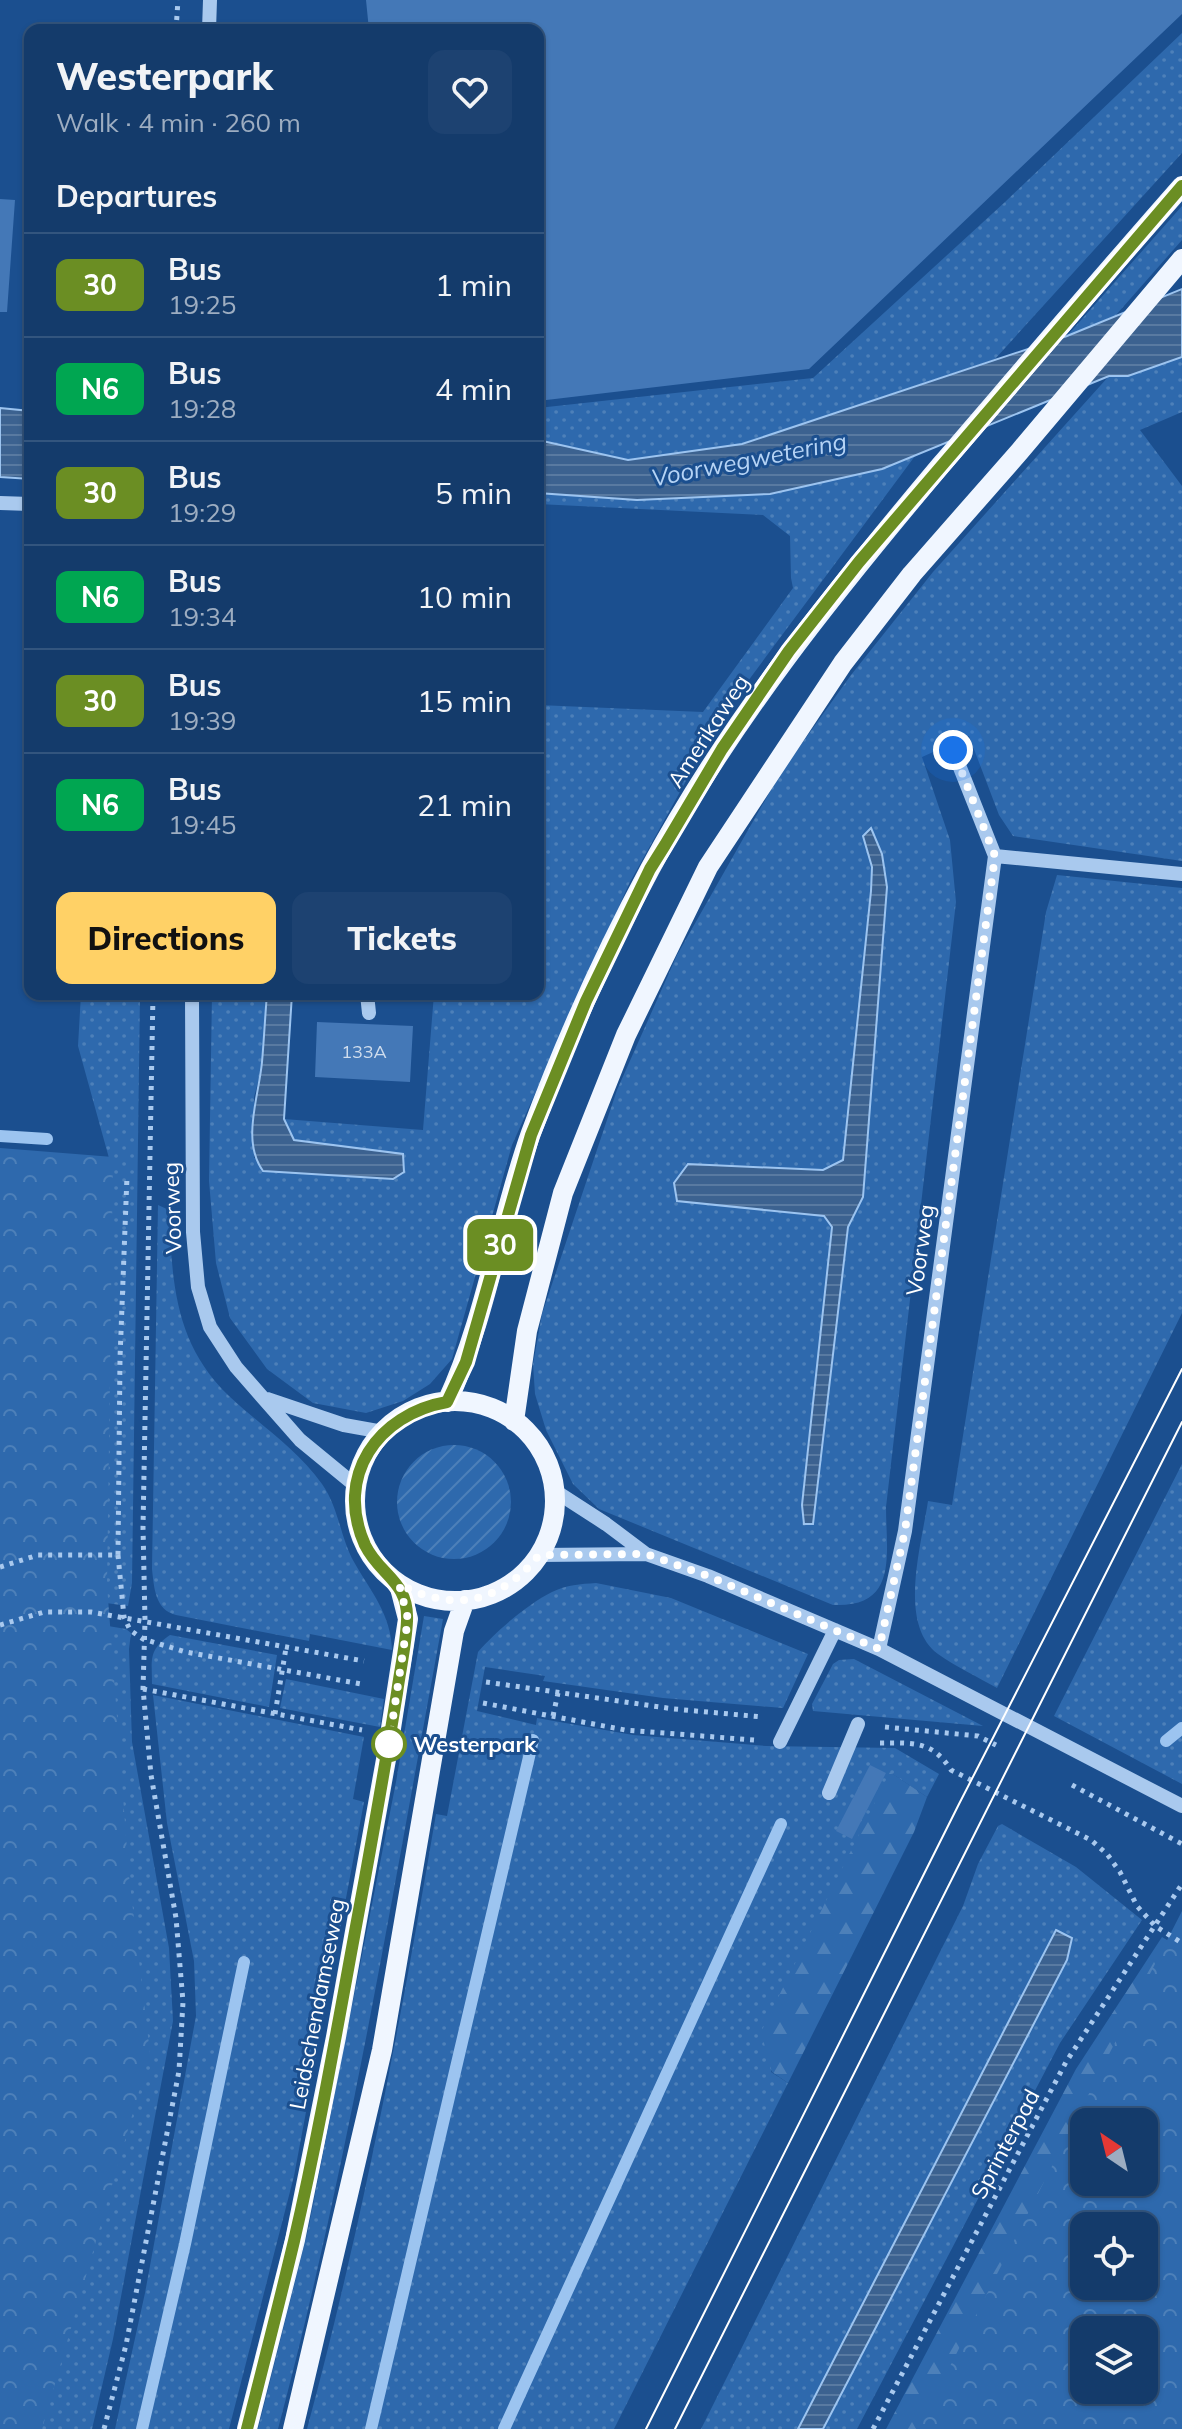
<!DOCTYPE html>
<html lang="en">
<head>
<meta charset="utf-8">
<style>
	body { margin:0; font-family:Mulish,sans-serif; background:#1d4271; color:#f1f3f6; height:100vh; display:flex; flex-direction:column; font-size:30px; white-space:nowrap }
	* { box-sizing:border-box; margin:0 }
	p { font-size:26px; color:#9dadc1 }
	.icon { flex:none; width:44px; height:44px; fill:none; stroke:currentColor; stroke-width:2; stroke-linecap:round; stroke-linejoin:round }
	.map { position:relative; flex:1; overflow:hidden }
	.sheet { position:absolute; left:24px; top:24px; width:520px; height:976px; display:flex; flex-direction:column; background:#143b6b; border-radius:16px; box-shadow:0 2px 6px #0004,0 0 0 2px #33557e }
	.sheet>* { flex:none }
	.badge { padding:0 16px; border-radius:12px; font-size:28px; line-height:52px }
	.needle { width:52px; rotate:325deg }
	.buttons { position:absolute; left:1070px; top:2108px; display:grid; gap:16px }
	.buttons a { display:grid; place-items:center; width:88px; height:88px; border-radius:16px; background:#143b6b; box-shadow:0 2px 6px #0004,0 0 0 2px #33557e; font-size:40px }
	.you { position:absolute; width:40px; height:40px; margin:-20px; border:6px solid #fff; border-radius:50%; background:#1a73e8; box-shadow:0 0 0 12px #1a73e833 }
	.map>.badge { position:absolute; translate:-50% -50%; box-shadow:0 0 0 4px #fff }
	h2 { padding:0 32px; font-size:30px; line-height:72px }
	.round { display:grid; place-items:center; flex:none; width:84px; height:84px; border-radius:16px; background:#1d4271 }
	.overview { display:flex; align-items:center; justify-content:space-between; height:136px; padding:0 32px }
	h1 { font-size:38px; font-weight:800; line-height:60px }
	.button { display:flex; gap:16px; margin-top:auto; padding:16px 32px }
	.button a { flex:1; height:92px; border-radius:16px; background:#ffd166; color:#111; font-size:32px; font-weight:800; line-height:92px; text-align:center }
	.button a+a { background:#1d4271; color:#f1f3f6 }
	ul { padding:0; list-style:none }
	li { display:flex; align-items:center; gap:24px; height:104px; padding:0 32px; border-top:2px solid #33557e }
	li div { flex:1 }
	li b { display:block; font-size:30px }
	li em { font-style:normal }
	li .badge { min-width:88px; font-weight:700; text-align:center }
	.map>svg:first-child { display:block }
</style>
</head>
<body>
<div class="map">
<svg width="1182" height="2429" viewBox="0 0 1182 2429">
	<defs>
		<pattern id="grass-dots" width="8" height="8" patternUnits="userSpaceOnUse" patternTransform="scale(2)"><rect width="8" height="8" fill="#2e69ad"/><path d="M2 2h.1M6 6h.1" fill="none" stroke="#4d80b9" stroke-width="1.8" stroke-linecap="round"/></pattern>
		<pattern id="forest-firs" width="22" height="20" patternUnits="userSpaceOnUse" patternTransform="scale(2)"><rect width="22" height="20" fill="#2e69ad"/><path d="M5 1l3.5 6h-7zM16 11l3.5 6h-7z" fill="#4d80b9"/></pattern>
		<pattern id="park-crowns" width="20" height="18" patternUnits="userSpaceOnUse" patternTransform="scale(2)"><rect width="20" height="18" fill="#2e69ad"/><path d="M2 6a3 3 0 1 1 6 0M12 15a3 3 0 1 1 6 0" fill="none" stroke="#4d80b9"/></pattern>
		<pattern id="garden-furrows" width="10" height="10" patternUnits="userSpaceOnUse" patternTransform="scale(2)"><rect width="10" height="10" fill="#2e69ad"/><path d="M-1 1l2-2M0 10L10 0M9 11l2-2" fill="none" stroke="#4d80b9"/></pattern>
		<pattern id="water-rules" width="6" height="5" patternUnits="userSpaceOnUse" patternTransform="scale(2)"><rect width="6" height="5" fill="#3c6290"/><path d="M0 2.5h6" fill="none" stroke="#597aa1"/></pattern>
	</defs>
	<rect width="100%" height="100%" fill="#1b4f8f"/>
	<path fill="url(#grass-dots)" d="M1182,33V153L995,359L742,444L628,460L538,440V408L813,378L1005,202Z
		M1182,206V240L1116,315L1067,336Z
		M1182,357V412L1140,430L1182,486V861L1013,836L999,815L969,736L922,757L950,840L956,902L886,1507C886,1554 899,1608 833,1605L599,1509L573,1484L546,1430L535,1394L533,1364L542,1314L617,1090L677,955L780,774L851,675L933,572L1109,376H1128Z
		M915,456L722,716L629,884L512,1145L452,1359L430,1384L403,1401L366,1413L313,1403L267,1369L230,1318L216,1263L209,1181L212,994H267L262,1067L254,1097V1158L403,1154L294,1140L284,1119L423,1130L434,994H538V705L703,712L793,588L791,578L790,536L763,515L538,504V493L637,500L882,469Z
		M1057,875L1182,888V1313L997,1688C978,1677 956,1667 938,1654C897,1624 922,1543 928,1501L952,1505L1046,912Z
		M81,994H140L132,1583L128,1606L84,1600L112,1169L78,1046Z
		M158,1205L169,1210C172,1281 174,1343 229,1396C260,1425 297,1449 322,1484C339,1508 340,1537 354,1562C371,1592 391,1614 392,1650L310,1634L309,1641L176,1615C155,1610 154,1587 152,1569Z
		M1182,1464V1784L1054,1716Z
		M596,1583L671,1598L808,1654L783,1708L663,1698L543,1681L545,1676L485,1667L477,1711L536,1725L537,1718L633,1735L766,1746L895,1748L939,1774L927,1797L891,1773L771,2072L788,2083L614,2429H307C362,2226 401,2021 436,1814L447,1816L478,1652C496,1631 528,1604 552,1592C566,1585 581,1584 596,1583Z
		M424,1616L443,1619C393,1891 349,2162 278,2429H258L308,2230L396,1782Z
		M90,1623L126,1629L131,1633L129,1649L132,1742L169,1948L173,2021L113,2339L92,2429H0Z
		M170,1635L277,1655L269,1707L152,1684C152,1660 148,1650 170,1635Z
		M854,1659L983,1726L813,1711L812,1704L833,1664L839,1660Z
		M286,1679L384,1699L380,1727L280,1708Z
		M153,1695L364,1737L353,1799L364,1802L294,2176L229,2429H115L145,2293L196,2016L194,1961L167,1823Z
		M1002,1824L1076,1867L1142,1920L1060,2043L857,2429H823L1067,1960L1056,1930L798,2429H701L963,1906L978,1864L998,1826Z"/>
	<path fill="url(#forest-firs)" fill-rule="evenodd" d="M890,1772L927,1797L914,1832L788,2083L772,2072L761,2032Z
		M1162,1937L1182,1949V2429H886L1076,2069ZM1084,2122H1144V2182H1084ZM1084,2226H1144V2286H1084ZM1084,2330H1144V2390H1084Z"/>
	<path fill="url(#park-crowns)" fill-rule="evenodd" d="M0,1148L113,1157L107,1585L129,1876L150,2053L42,2429H0Z
		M1182,1911V2429H918ZM1084,2122H1144V2182H1084ZM1084,2226H1144V2286H1084ZM1084,2330H1144V2390H1084Z"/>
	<path fill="url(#garden-furrows)" d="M397 1502a57 57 0 1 1 114 0a57 57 0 1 1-114 0Z"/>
	<path fill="url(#water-rules)" stroke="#9cc4f0" stroke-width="2" d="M1182,289V357L1128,376H1109L882,469L770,494L637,500L538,493V440L628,460L742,444L1067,336Z
		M0,408L30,411V479L0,477Z
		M871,828L882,854L887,887L863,1197L848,1227L813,1524H804L802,1505L832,1227L824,1216L677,1201L674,1183L688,1164L823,1170L843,1160L871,891L872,867L863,836Z
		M267,994H292L284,1119L294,1140L403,1154L404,1172L393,1179L263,1171C241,1141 259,1096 262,1062C264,1040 265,1017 267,994Z
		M1056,1930L1072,1938L1067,1960L823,2429H798Z"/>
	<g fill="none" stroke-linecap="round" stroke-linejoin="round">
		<path stroke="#9cc4f0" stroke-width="12" d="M0,1136L47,1139
			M1166,1741L1182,1728
			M142,2429L185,2244L244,1962
			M371,2429L533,1740
			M504,2429L781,1824"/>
	</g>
	<path fill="#4478b7" d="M366,0H1182V14L809,369L538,401V30H369Z
		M0,199L15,200L7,312H0Z
		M317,1022L413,1026L410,1082L315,1077Z
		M870,1765L886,1773L852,1839L836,1831Z"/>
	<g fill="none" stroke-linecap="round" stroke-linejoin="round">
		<path stroke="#a9c9ee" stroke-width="5" stroke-dasharray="4 6" stroke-linecap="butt" d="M176,30L178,0
			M118,1555L124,1617L130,1630L143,1639L186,1652L361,1684
			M0,1567L38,1555H118L120,1358L127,1176
			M0,1625L44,1612H91L364,1661
			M486,1682L674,1709L763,1717
			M143,1689L362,1730
			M483,1703L625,1730L754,1740
			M275,1714L286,1648
			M553,1716L558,1693
			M885,1727L978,1736L996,1745
			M880,1743C912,1743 932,1740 951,1770L1091,1840L1107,1854L1120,1872L1137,1906L1155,1926L1182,1943
			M1072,1785L1182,1844
			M104,2429L126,2345L179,2071L183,2002L176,1918L151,1775L143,1689L145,1621L143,1527L153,994
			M873,2429L1066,2062L1182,1884"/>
		<path stroke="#a9c9ee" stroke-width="14" d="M209,30L210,0
			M0,503L30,504
			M953,750L995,856
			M192,994L193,1232L198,1287L210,1327L236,1367L300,1440L356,1486
			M367,994L369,1013
			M267,1399L344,1425L383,1432
			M555,1491L606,1524L646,1554L708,1576L879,1649L1182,1806
			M539,1555L646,1554
			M879,1649L905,1531L995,856L1182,874
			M780,1742L835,1630
			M829,1793L858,1724"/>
		<path stroke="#f0f6ff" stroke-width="20" d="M355 1501a100 100 0 1 1 200 0a100 100 0 1 1-200 0Z
			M447,1402C487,1316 499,1222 531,1133C564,1044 605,953 650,869C729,722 834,592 941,465C1021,372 1101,278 1182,186
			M514,1421L527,1331L563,1193L626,1035L708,867L843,663L912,574L1020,451L1182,259
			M247,2429L295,2240L336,2037L387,1754L408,1619L399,1584
			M293,2429L382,2050L454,1631L465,1600"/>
		<path stroke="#fff" stroke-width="2" d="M646,2429L958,1806L1182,1369
			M675,2429L1182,1422"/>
	</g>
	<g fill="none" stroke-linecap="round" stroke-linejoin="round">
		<g stroke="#fff" stroke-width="18">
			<path id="line" d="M247,2429C263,2366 279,2304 294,2241C322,2121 342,1999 365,1878C376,1817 387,1755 397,1693C400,1670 406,1645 407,1621C409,1581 380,1576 365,1545C334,1476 378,1414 447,1402L466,1362L531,1135L586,1001L650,869L665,845L722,749L789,651L859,562L1182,186"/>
		</g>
		<use href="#line" stroke="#6b8e23" stroke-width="12"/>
		<path stroke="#fff" stroke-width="8" stroke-dasharray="0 14.4" d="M389,1744L408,1619L399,1584C454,1613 500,1603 539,1555L646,1554L708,1576L879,1649L905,1531L995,856L953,750"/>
	</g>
	<circle fill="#fff" stroke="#6b8e23" stroke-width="4" cx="389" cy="1744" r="16"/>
	<g text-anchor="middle" stroke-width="6" stroke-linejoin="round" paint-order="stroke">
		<g font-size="18" fill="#d0dded">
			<text x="364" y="1058">133A</text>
		</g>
		<g font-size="22" fill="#fff" stroke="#1b4f8f">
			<text transform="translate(708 731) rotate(-57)" y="8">Amerikaweg</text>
			<text transform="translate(172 1208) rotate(-92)" y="8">Voorweg</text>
			<text transform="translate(920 1250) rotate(-82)" y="8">Voorweg</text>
			<text transform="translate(317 2004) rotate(-79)" y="8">Leidschendamseweg</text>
			<text transform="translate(1005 2144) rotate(-62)" y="8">Sprinterpad</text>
		</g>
		<g font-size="22" font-weight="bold" fill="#fff" stroke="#1b4f8f" text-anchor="start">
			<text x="413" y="1752">Westerpark</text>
		</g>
		<g font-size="24" font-style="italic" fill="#b5d3f5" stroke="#1b4f8f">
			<text transform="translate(749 460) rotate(-11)" y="8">Voorwegwetering</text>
		</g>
	</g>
</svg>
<div class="buttons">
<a><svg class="needle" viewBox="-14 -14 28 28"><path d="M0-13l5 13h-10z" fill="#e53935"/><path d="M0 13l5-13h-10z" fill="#9dadc1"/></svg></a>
<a><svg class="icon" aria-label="locate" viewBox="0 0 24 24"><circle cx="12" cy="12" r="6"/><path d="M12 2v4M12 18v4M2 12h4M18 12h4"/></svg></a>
<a><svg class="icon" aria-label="layers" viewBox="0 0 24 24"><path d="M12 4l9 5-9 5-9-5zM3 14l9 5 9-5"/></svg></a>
</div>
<div class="you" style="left:953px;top:750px"></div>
<b class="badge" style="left:500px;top:1245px;background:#6b8e23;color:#fff">30</b>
<section class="sheet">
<div class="overview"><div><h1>Westerpark</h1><p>Walk · 4 min · 260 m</p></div><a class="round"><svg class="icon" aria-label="heart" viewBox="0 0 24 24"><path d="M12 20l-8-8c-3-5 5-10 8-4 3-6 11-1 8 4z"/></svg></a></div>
<h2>Departures</h2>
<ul>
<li><span class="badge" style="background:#6b8e23;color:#fff">30</span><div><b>Bus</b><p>19:25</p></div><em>1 min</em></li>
<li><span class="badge" style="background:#00a651;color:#fff">N6</span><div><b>Bus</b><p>19:28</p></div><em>4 min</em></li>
<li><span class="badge" style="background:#6b8e23;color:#fff">30</span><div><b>Bus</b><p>19:29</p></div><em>5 min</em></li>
<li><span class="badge" style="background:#00a651;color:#fff">N6</span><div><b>Bus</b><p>19:34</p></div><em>10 min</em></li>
<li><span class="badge" style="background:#6b8e23;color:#fff">30</span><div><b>Bus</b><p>19:39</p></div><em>15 min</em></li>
<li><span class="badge" style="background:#00a651;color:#fff">N6</span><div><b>Bus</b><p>19:45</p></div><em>21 min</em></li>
</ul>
<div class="button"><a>Directions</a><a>Tickets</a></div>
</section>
</div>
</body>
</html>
